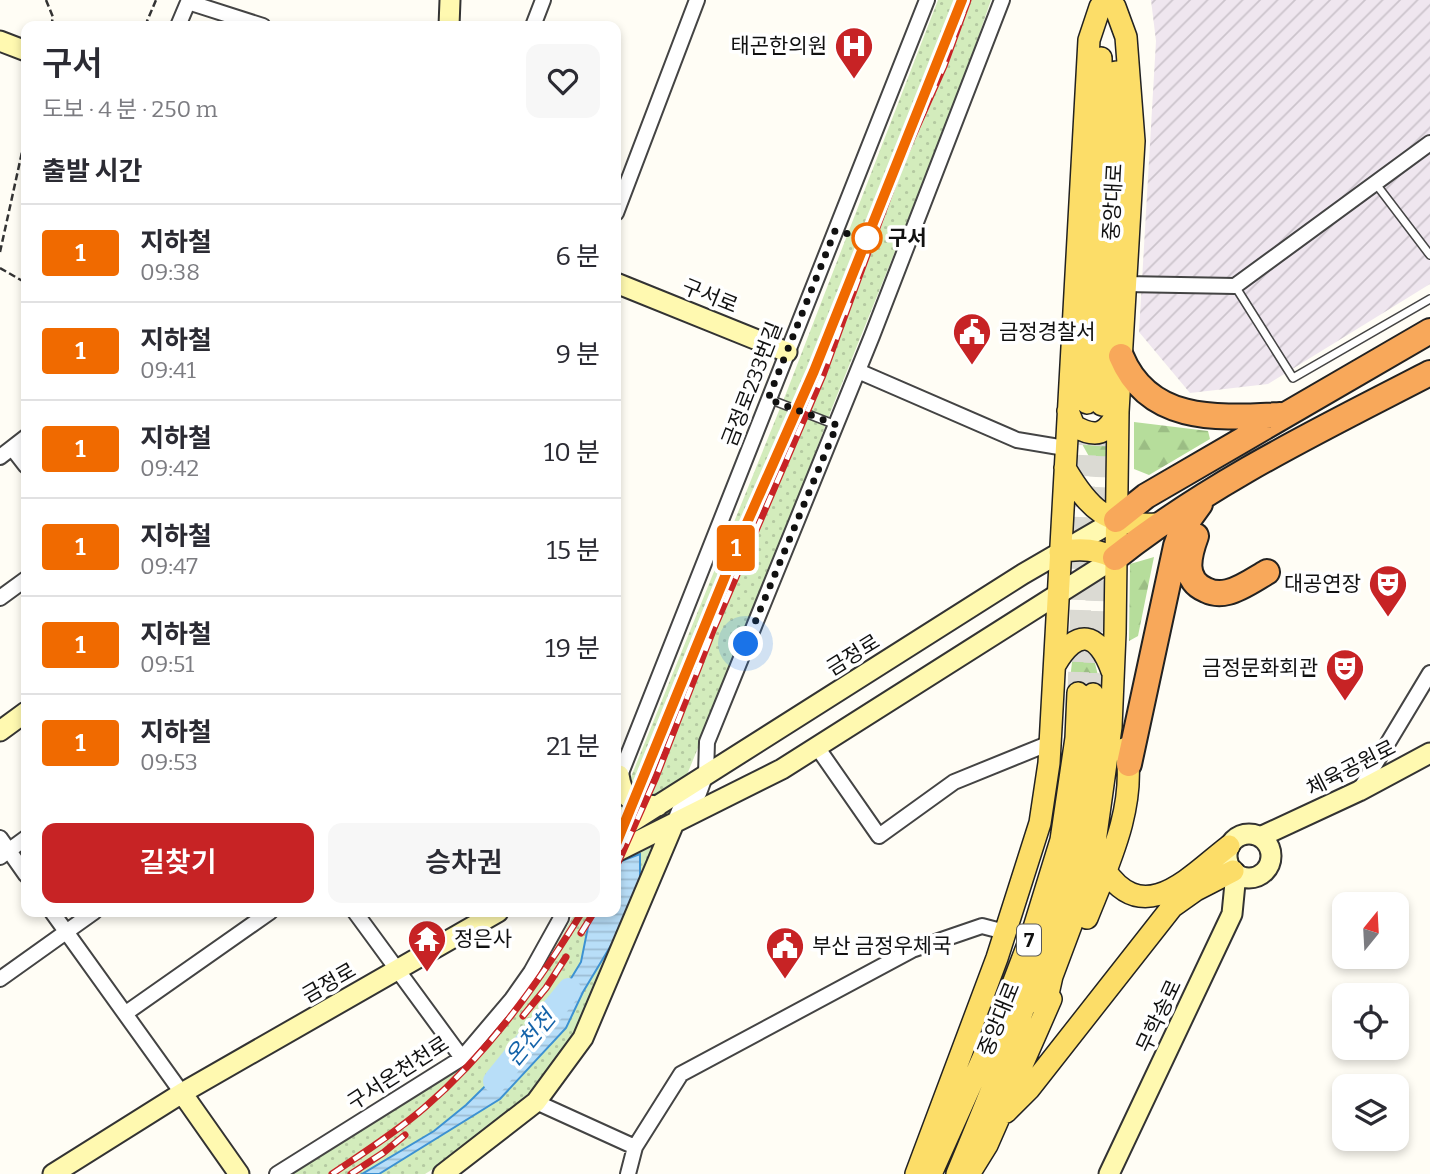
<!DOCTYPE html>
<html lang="ko">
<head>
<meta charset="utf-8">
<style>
	body { margin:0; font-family:Bitter,"Noto Sans KR",serif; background:#f7f7f7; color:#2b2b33; height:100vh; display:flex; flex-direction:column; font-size:26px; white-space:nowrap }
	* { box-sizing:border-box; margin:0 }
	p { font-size:23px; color:#7c7c81 }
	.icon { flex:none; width:38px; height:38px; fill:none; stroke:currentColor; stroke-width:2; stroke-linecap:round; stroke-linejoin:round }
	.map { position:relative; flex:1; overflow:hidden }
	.details { position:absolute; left:21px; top:21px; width:600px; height:896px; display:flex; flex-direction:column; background:#fff; border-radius:14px; box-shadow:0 4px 10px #0003 }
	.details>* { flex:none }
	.badge { padding:0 14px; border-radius:5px; font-size:24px; line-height:46px }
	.needle { width:46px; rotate:18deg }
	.tools { position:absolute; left:1332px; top:892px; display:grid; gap:14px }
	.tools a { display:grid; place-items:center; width:77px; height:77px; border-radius:14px; background:#fff; box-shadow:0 4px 10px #0003; font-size:35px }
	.you { position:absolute; width:35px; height:35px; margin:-18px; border:5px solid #fff; border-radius:50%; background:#1a73e8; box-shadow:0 0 0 10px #1a73e833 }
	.map>.badge { position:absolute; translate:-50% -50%; box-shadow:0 0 0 4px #fff }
	h2 { padding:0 21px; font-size:26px; line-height:63px }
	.round { display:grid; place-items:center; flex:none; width:74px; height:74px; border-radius:14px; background:#f7f7f7 }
	.overview { display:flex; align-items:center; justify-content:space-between; height:119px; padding:0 21px }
	h1 { font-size:33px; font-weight:600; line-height:52px }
	.action { display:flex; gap:14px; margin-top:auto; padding:14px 21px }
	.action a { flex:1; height:80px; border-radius:14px; background:#c72325; color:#fff; font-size:28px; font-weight:600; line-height:80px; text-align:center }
	.action a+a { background:#f7f7f7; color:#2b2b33 }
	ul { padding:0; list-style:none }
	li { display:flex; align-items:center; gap:21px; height:98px; padding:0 21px; border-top:2px solid #e1e1e2 }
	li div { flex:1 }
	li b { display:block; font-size:26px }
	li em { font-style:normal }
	li .badge { min-width:77px; font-weight:700; text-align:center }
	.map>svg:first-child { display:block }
</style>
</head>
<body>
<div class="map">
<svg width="1430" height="1174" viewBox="0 0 1430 1174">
	<defs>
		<pattern id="industrial-furrows" width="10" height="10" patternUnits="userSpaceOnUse" patternTransform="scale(1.75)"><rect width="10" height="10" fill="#efe6ef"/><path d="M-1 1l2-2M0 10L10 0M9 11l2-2" fill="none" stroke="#ccc4cc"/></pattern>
		<pattern id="grass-dots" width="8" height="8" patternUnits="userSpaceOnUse" patternTransform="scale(1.75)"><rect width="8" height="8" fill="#d3ecbc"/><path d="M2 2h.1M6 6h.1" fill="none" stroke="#b4c9a1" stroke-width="1.8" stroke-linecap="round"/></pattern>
		<pattern id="forest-firs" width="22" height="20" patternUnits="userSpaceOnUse" patternTransform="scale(1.75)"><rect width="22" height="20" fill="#b6dd9b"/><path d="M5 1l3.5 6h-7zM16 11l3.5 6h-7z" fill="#9bbd84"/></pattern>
		<pattern id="water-rules" width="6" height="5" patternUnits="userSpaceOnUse" patternTransform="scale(1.75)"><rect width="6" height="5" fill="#b8def8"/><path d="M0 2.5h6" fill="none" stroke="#9dbdd4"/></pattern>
	</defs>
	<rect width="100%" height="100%" fill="#fffdf5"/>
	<path fill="url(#industrial-furrows)" d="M1151,0H1430V284L1268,384L1190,393L1139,332L1156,41Z"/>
	<path fill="url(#grass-dots)" d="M938,0H991L960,90L832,408L778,552L628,919L573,1040L535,1094L460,1152L425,1174H286L481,1042L548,959L576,912H616V814L787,391Z"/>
	<path fill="url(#forest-firs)" d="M1134,422L1208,431L1210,439L1149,475L1134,469Z
		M1108,443L1107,475L1100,476L1082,444Z
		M1154,557L1138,636L1129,641L1130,564Z
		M1089,652L1094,659L1101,688L1092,686L1069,689L1072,662L1080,653Z"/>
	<path fill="url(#water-rules)" stroke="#3c91d2" stroke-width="2" d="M640,854V878L616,937L583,992L566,1028L500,1099L379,1174H362L434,1131L466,1105L536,1036L581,962L591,912H616V863Z"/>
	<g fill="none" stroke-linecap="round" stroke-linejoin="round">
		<path stroke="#b8def8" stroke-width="24" d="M495,1081L569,990"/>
		<path stroke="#dbdad3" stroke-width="21" stroke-dasharray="21 10" stroke-linecap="butt" d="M1078,693L1087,403
			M1093,694L1102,405"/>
		<g stroke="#444" stroke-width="10">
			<path id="lane" d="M1376,184L1430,255
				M1235,286L1293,378L1430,299
				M769,399L836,425"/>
		</g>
		<g stroke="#444" stroke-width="18">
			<path id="street" d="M188,2L263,26
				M178,26L189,0
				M533,26L543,0
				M616,213L697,0
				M1125,284L1235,286L1430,143
				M858,371L1017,440L1065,448
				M12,448L26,466
				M0,457L26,437
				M0,598L26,579
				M817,747L879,836L954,782L1050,743
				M617,783L927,0
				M1359,791L1430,673
				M674,823L681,806L699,793L706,774L707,742L872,336L1002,0
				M0,838L26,875
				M0,857L26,838
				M52,912L182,1093
				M355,912L462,1058
				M0,979L94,912
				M126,1013L270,912
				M536,1102L635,1147
				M277,1174L462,1058L512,999L531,972L561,918L562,912
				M628,1174L635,1147L681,1074L912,950L982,926L1005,932"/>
		</g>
		<g stroke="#333" stroke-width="23">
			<path id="secondary" d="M449,26L450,0
				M0,41L26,51
				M616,283L787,352
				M0,731L26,712
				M619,775C623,801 633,804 658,806
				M616,832L1023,574L1116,520
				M1227 856a22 22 0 1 1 44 0a22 22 0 1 1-44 0Z
				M1260,837L1359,791L1430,753
				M616,852L782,769L1115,558
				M182,1093L239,1174
				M53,1174L182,1093L498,912
				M443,1174L536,1102L583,1038L674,823
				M1109,1174L1232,914L1236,873"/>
		</g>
		<g stroke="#222" stroke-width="24">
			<path id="primary" d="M1087,403L1101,132V58
				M1102,405L1116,132V72
				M1068,411L1074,426C1097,439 1106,434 1118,412
				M1065,468C1089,509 1107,527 1157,524
				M1060,552C1079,548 1097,549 1115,558
				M1055,665C1077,627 1098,632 1112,671
				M1105,870C1145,929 1191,875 1229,846
				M1087,918C1108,865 1137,806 1126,748
				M1044,1012L1052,976L1079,904L1095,842L1111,727L1115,633L1118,412L1134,141L1126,37L1115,7
				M1006,1112L1029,1089L1172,907L1196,890L1233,871
				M916,1174L997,958L1040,823L1049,763L1089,40L1100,7
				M931,1174L995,1031L1032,934L1061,840L1076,738L1078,693
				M957,1174C1002,1066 1048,956 1075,843C1087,795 1092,743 1093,694
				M969,1174L987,1145L1051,999"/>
		</g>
		<g stroke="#222" stroke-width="28">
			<path id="highway" d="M1121,356C1149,424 1219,418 1280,415
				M1116,520L1146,496L1430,331
				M1196,536C1189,555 1182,580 1206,590C1212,593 1220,594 1228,592C1241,589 1255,579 1267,572
				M1115,558C1211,482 1322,429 1430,373
				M1129,764L1176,546L1182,529L1200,504"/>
		</g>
		<path stroke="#333" stroke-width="2.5" stroke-dasharray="7 3.5" stroke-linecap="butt" d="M46,0L53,17L51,26
			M145,26L156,0
			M0,252L26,134
			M0,268L26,283"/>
		<use href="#lane" stroke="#fff" stroke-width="7"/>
		<use href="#street" stroke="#fff" stroke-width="14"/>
		<use href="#secondary" stroke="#fff9b0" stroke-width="19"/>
		<use href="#primary" stroke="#fcdd68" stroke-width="21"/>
		<use href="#highway" stroke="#f8a85a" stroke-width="24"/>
		<g stroke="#c72325" stroke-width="7">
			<path id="rail" d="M721,586L786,435
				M631,810L666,722
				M616,867L656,777L714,628L823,375L900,165L944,66L968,0
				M581,933L594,912
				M523,1016L546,988L566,957
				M332,1174C363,1153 395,1133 424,1108C488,1053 538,984 582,912
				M351,1174L383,1153L405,1135"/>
		</g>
		<use href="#rail" stroke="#fff" stroke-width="4.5" stroke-dasharray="13" stroke-linecap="butt"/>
	</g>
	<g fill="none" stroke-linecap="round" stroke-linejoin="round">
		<g stroke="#fff" stroke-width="16">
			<path id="line" d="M616,844L746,525L814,371L962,0"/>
		</g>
		<use href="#line" stroke="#f06a00" stroke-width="10"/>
		<path stroke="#111" stroke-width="7" stroke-dasharray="0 12.6" d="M746,644L837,425L768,399L835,231L867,238"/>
	</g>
	<defs>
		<g id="hospital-pin" transform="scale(2.0125)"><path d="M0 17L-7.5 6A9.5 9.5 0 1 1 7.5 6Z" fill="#c72325" stroke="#fff"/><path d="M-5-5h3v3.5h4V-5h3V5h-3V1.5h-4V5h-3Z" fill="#fff"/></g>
		<g id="civic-pin" transform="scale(2.0125)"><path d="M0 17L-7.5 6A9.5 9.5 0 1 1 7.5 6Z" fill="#c72325" stroke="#fff"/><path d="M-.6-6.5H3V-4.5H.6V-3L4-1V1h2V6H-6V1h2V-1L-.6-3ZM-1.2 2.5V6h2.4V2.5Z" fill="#fff"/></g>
		<g id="theatre-pin" transform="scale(2.0125)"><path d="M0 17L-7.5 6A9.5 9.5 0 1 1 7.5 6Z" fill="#c72325" stroke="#fff"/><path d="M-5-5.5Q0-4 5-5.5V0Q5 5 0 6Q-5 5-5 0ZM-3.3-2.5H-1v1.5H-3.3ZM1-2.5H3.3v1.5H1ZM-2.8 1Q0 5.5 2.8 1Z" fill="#fff"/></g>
		<g id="temple-pin" transform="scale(2.0125)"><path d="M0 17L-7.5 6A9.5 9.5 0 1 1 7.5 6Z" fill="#c72325" stroke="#fff"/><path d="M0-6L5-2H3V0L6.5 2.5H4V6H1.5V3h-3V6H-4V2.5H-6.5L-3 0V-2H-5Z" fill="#fff"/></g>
	</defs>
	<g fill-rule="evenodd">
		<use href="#hospital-pin" x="854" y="46"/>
		<use href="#civic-pin" x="972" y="332"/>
		<use href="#theatre-pin" x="1388" y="584"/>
		<use href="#theatre-pin" x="1345" y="668"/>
		<use href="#temple-pin" x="427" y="939"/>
		<use href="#civic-pin" x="785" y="946"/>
	</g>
	<circle fill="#fff" stroke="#f06a00" stroke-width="3.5" cx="867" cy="238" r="14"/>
	<g text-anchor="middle" stroke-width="7" stroke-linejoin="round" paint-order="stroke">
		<rect fill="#fff" stroke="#585858" stroke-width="2" x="1017" y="924.5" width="24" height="31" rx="5"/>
		<g font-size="19" font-weight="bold" fill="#111">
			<text x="1029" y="947">7</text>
		</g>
		<g font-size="21" fill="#111" stroke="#fff" text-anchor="end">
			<text x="827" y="53">태곤한의원</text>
			<text x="999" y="339" text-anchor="start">금정경찰서</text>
			<text x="1361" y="591">대공연장</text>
			<text x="1318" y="675">금정문화회관</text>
			<text x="454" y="946" text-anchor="start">정은사</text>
			<text x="812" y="953" text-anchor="start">부산 금정우체국</text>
		</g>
		<g font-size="21" fill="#111" stroke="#fff">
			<text transform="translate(1113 202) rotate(-87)" y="7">중앙대로</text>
			<text transform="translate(710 296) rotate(22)" y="7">구서로</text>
			<text transform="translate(752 384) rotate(-69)" y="7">금정로233번길</text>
			<text transform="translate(853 655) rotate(-32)" y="7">금정로</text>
			<text transform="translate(1351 768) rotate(-27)" y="7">체육공원로</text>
			<text transform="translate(329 983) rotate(-30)" y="7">금정로</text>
			<text transform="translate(1159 1016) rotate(-65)" y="7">무학송로</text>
			<text transform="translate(999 1019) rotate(-68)" y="7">중앙대로</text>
			<text transform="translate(398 1073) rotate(-33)" y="7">구서온천천로</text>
		</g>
		<g font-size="21" font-weight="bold" fill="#111" stroke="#fff" text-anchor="start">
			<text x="888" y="245">구서</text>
		</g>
		<g font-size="23" font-style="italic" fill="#1463a9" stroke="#fff">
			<text transform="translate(530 1038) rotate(-51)" y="8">온천천</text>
		</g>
	</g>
</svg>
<div class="tools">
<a><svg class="needle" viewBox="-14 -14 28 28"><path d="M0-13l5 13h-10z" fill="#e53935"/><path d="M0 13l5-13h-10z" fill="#7c7c81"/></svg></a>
<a><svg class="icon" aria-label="locate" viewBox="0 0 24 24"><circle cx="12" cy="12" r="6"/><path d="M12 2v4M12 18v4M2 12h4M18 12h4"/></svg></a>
<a><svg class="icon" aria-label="layers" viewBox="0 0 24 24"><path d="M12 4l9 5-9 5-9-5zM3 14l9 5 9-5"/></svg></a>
</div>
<div class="you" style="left:746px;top:644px"></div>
<b class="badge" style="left:736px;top:548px;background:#f06a00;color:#fff">1</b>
<section class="details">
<div class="overview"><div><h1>구서</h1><p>도보 · 4 분 · 250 m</p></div><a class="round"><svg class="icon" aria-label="heart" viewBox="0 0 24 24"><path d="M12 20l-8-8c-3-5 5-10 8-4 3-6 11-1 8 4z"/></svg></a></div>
<h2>출발 시간</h2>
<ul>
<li><span class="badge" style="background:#f06a00;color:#fff">1</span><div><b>지하철</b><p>09:38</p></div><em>6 분</em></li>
<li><span class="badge" style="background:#f06a00;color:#fff">1</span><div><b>지하철</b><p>09:41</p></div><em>9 분</em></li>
<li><span class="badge" style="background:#f06a00;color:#fff">1</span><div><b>지하철</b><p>09:42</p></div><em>10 분</em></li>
<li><span class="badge" style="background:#f06a00;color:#fff">1</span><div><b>지하철</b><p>09:47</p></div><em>15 분</em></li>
<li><span class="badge" style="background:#f06a00;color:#fff">1</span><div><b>지하철</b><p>09:51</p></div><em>19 분</em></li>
<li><span class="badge" style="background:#f06a00;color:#fff">1</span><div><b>지하철</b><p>09:53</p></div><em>21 분</em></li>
</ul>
<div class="action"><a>길찾기</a><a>승차권</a></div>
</section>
</div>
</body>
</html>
